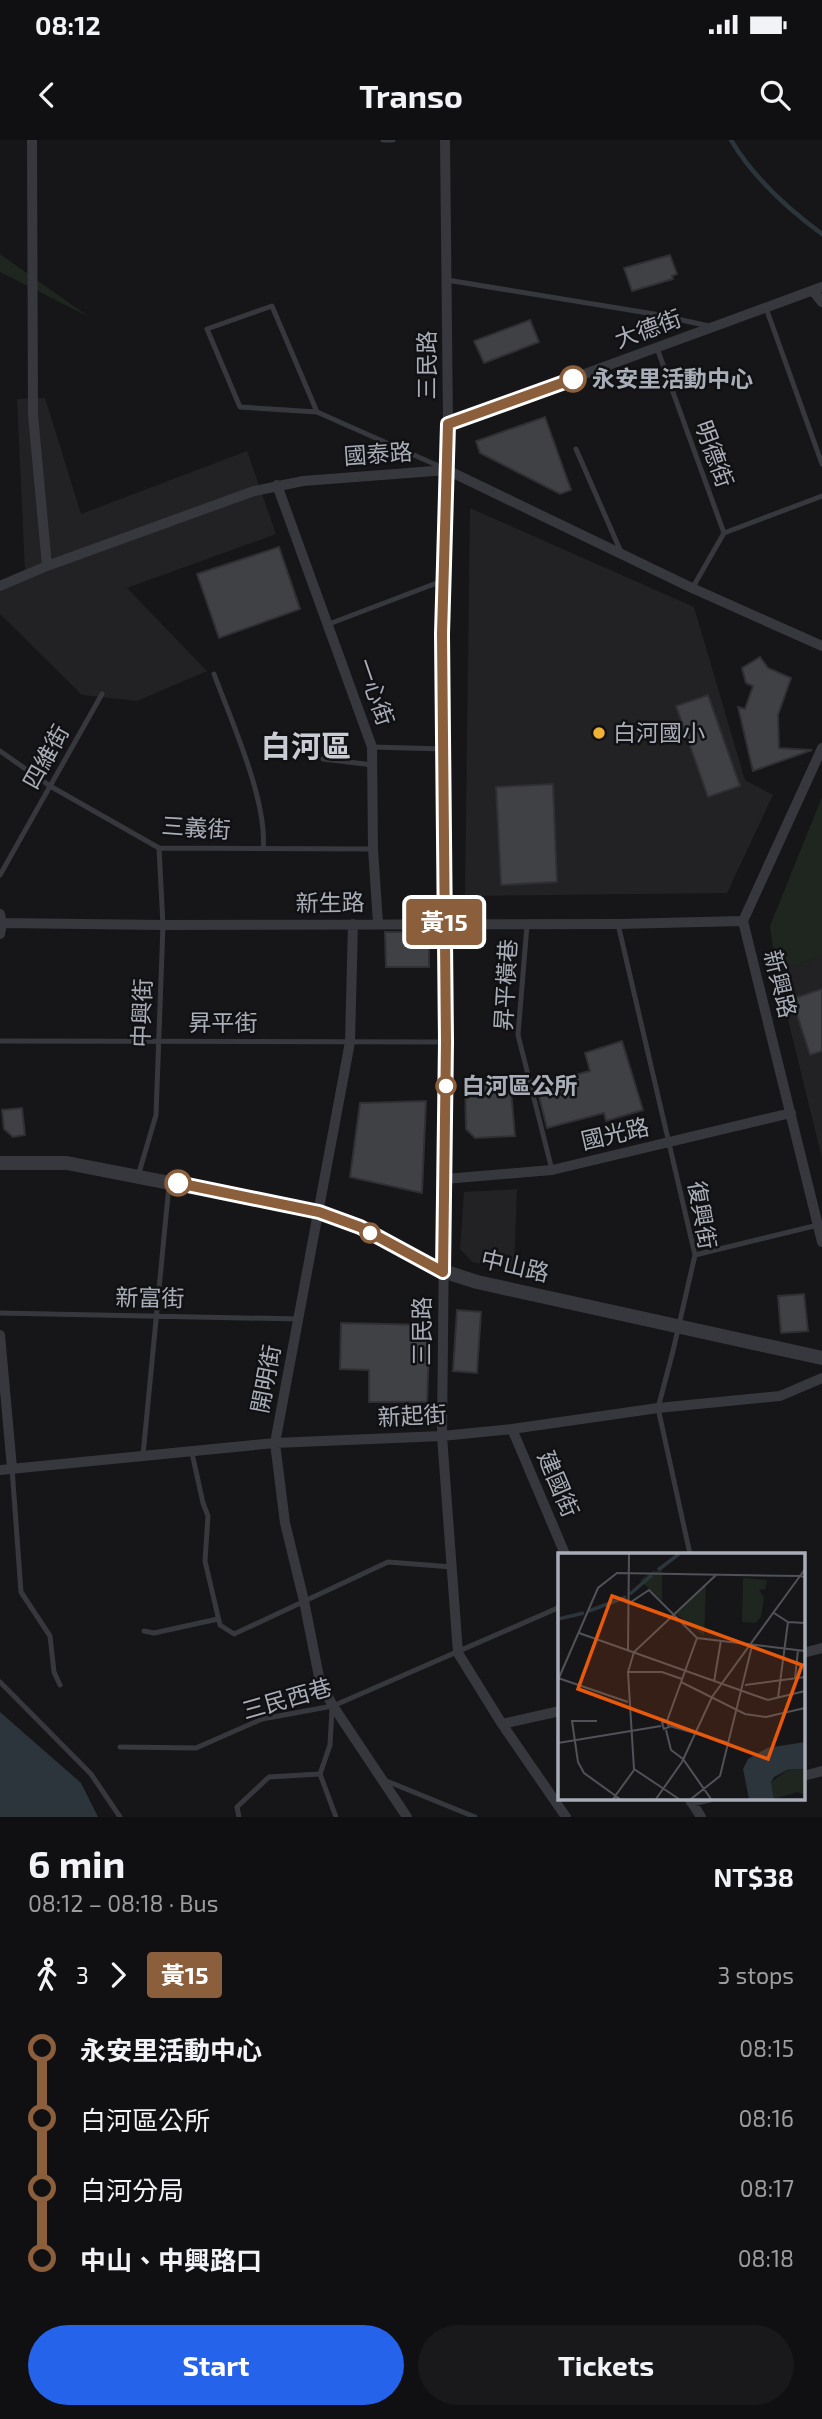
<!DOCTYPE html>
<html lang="en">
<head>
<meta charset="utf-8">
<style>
	body { margin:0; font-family:"Exo 2","Noto Sans TC",sans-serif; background:#19191b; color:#f1f3f6; height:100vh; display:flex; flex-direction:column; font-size:26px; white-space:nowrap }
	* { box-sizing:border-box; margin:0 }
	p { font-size:23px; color:#9c9d9f }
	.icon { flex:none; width:38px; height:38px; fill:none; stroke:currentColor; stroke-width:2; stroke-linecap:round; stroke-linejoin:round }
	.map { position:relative; height:1677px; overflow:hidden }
	.panel { display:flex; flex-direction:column; background:#101012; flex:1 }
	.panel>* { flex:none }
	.badge { padding:0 14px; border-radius:5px; font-size:24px; line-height:46px }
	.map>.badge { position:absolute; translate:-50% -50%; box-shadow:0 0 0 4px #fff }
	.legs { display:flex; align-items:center; gap:10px; height:77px; padding:0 28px; font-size:23px }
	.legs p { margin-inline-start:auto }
	.headline { display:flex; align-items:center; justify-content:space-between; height:119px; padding:0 28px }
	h1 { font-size:38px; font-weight:700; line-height:52px }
	.button { display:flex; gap:14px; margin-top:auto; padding:14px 28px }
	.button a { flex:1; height:80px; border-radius:42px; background:#2563eb; color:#fff; font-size:28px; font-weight:700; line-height:80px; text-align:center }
	.button a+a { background:#19191b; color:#f1f3f6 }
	ul { padding:0 28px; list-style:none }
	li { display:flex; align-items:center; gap:24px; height:70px; font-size:26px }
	li i { display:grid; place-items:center; width:10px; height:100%; margin:0 9px; background:currentColor }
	li i::after { content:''; width:18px; height:18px; margin:-9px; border:5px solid; border-radius:50%; background:#101012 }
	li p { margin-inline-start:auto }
	li:first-child i { background:linear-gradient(#0000 50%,currentColor 0) }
	li:last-child i { background:linear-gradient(currentColor 50%,#0000 0) }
	.status { display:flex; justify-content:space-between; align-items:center; height:49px; padding:0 35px; background:#101012; direction:ltr }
	.status svg { height:19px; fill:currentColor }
	header { display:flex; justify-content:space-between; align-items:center; height:91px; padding:0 28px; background:#101012; font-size:32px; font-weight:700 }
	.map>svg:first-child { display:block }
</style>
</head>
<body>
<div class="status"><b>08:12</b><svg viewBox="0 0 49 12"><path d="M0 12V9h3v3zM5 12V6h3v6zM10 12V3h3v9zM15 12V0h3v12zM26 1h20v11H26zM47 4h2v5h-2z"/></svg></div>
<header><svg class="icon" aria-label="back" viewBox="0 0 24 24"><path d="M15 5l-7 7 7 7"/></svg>Transo<svg class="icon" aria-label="search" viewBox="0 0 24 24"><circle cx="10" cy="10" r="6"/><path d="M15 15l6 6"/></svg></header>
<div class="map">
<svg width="822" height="1677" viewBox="0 0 822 1677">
	<rect width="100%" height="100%" fill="#161618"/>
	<path fill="#222225" d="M45,258L81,374L247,311L276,394L127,448L207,531L137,561L82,555L0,474V441L25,430L17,259Z
		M470,368L694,467L745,640L773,655L727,753L465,756Z
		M822,816V1018L776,831Z
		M517,1049L514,1130L472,1122L460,1109L464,1052Z"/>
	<path fill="#1e261f" d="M0,114L89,177L0,132Z
		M822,657V816L776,831L770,786Z"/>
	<path fill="#2c353c" d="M0,1572L81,1643L98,1677H0Z"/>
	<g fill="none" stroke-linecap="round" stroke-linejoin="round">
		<path stroke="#2c353c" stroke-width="4.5" d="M731,0C753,37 788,69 822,94"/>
	</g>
	<path fill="#404145" stroke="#303034" stroke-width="2" d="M670,115L677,134L672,136L673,139L632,151L624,128Z
		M530,180L539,202L484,223L474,201Z
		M545,277L571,350L560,354L480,313L476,301Z
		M279,407L300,469L219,498L197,434Z
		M760,517L768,528L791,538L778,575L779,608L812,610L753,631L738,567L745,569L753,546L746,543L742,528Z
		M708,555L740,646L708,657L676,566Z
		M553,644L557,742L501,745L496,647Z
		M385,792H429V827H386Z
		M822,849V911L810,915L792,859Z
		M622,901L643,970L606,981L604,973L547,988L536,945L590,931L585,913Z
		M510,939L515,996L475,998L466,989L465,940Z
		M426,961L422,1053L350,1037L360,963Z
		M22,968L25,995L13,997L4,989L2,970Z
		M804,1154L808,1191L781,1193L778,1156Z
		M457,1170L481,1172L477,1233L453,1231Z
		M341,1183L430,1185L427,1262H369V1230L340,1229Z"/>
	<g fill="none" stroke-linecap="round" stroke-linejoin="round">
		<path stroke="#37383d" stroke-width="5" d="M383,0H393
			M447,140L654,174L709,186
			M766,168L822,324
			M657,208L724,393L693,447
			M317,272L272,166L207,189L240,267L317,272L441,327
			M576,309L621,412
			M724,393L822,356
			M329,484L442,441
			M214,534C231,580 268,662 263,709
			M372,607L444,609
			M0,611L50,646L159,708L373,709
			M323,619L373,625
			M0,735L102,554
			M618,784L695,1115L673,1211L658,1268L690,1414
			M527,785L518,895L552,1030
			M0,901L445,902
			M138,1036L156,975L163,785L159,708
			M695,1115L818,1085
			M0,1173L299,1179
			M192,1313L203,1363L208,1376L205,1421L220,1485L234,1494L388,1422L452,1427
			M143,1315L169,1045
			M12,1328L21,1452L50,1496L54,1532L60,1545
			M144,1491L154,1493L218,1479
			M0,1542L91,1634L120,1677
			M332,1569L330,1605L320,1634L336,1677
			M120,1607L196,1608L262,1579L333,1566L560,1467
			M384,1640L475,1677
			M239,1677L237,1667L269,1637L320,1634"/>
		<path stroke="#37383d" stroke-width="10" d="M32,0L33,275L47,426
			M445,0L448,284L442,441L446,902L442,1296L458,1513L502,1584L566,1677
			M813,151L822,162
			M448,284L822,147
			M277,345L372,607L373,709L378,783
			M0,446L47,426L254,351L303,341L447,330L692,448L822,506
			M822,608L743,781L822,1102
			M0,774L2,783L0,794
			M2,783L163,785L618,784L743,781
			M353,784L350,902L275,1303L285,1383L304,1461L320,1542L333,1566L407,1677
			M445,1039L552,1030L791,973
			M0,1195L12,1328
			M512,1289L565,1414
			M0,1330L275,1303L442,1296L512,1289L658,1268L780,1256L822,1238
			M803,1513L822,1508
			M502,1584L560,1571
			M803,1636L822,1631
			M689,1658L701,1677
			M691,1662L708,1658"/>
		<path stroke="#37383d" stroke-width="14" d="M0,1023H67L319,1072L360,1087L443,1131L477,1142L822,1218"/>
	</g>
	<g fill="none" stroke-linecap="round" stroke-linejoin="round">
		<g stroke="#fff" stroke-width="16">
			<path id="line-1" d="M178,1043L319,1072L360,1087L443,1132L446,902L442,494L448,284L573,239"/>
		</g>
		<use href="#line-1" stroke="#8b5e3c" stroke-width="10"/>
	</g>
	<g fill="#fff" stroke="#8b5e3c" stroke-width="3.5">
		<circle cx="573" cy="239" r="12"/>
		<circle cx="446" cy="946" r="9"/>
		<circle cx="178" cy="1043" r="12"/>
		<circle cx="370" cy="1093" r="9"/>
	</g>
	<circle fill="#f2b134" stroke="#111113" stroke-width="2.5" cx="599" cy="593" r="7"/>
	<g text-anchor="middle" stroke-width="5" stroke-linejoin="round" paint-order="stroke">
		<g font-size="23" fill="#a8adb8" stroke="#111113">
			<text transform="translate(648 189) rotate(-20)" y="8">大德街</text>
			<text transform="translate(427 225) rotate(-90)" y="8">三民路</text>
			<text transform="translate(378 314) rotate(-4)" y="8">國泰路</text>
			<text transform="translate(714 314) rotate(70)" y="8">明德街</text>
			<text transform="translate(375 552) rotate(71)" y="8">一心街</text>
			<text transform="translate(46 617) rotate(-61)" y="8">四維街</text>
			<text transform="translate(196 688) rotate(4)" y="8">三義街</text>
			<text transform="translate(330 763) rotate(-1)" y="8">新生路</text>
			<text transform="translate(780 844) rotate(76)" y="8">新興路</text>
			<text transform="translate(506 845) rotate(-87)" y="8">昇平橫巷</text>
			<text transform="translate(142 873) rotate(-88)" y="8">中興街</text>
			<text x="223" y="891">昇平街</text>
			<text transform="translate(615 994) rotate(-13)" y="8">國光路</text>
			<text transform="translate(702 1075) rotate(80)" y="8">復興街</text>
			<text transform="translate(515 1126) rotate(13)" y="8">中山路</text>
			<text transform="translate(150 1158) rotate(1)" y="8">新富街</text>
			<text transform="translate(422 1191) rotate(-90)" y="8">三民路</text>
			<text transform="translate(266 1239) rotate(-79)" y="8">開明街</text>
			<text transform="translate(412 1276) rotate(-3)" y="8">新起街</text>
			<text transform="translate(558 1344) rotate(67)" y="8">建國街</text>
			<text transform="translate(287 1559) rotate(-16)" y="8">三民西巷</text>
		</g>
		<g font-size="23" font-weight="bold" fill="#a8adb8" stroke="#111113" text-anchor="start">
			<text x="592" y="247">永安里活動中心</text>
			<text x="462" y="954">白河區公所</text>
		</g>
		<g font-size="23" fill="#a8adb8" stroke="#111113" text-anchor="start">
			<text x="613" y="601">白河國小</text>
		</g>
		<g font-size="30" font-weight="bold" fill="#c9ccd4" stroke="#111113">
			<text x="306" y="617">白河區</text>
		</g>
	</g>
	<g transform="translate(558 1413)">
		<rect width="247" height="247" fill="#161618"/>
		<path d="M95,18H104V48L82,27ZM185,25L209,27L207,36L201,37L206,44L203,64L197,70L184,69ZM148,31L146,83L118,61ZM231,216H247V242L239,239L216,246L213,229Z" fill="#1e261f"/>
		<path d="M247,189V216H231L216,224L213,229L216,246H191L185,216L190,206L209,195Z" fill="#2c353c"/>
		<path fill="none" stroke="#2c353c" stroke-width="3.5" d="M100,17L121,1M72,41L94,22M31,58L68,44M0,66L26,60"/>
		<path fill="none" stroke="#505258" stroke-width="2" d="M70,51L91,37L139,85L247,98M216,60L230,69L247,70M21,80L210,147L247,138M70,97L71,1M71,119H104L124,126M0,125L70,149M237,126L240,97M0,127L40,35L59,20L242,23L247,16M123,129L187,161L208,164L247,155M156,129L163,87M187,132L247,124M220,145L230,69M39,168H14L20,209L26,220L62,246M109,168L111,174L106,176L104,170L109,168L139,85M112,173L171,190M108,177L113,197L125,206L153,246M0,190L103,173M55,246L76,217M98,246L124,209L154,144L242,23L247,24M121,246L76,216L70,119L76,99L158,22M133,246L162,223L194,93"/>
		<path fill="#e8590c" fill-opacity="0.15" stroke="#e8590c" stroke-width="3.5" d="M54,43L244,112L210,206L20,136Z"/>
		<rect width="247" height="247" fill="none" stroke="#a8adb8" stroke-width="3.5"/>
	</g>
</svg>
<b class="badge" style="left:444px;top:782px;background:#8b5e3c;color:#fff">黃15</b>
</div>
<section class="panel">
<div class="headline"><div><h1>6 min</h1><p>08:12 – 08:18 · Bus</p></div><b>NT$38</b></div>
<div class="legs"><svg class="icon" aria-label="walk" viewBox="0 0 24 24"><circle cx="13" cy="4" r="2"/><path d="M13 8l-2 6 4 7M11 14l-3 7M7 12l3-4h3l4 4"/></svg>3<svg class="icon" aria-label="forward" viewBox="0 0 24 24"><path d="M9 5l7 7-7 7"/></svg><b class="badge" style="background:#8b5e3c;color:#fff">黃15</b><p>3 stops</p></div>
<ul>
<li><i style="color:#8b5e3c"></i><b>永安里活動中心</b><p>08:15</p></li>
<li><i style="color:#8b5e3c"></i><span>白河區公所</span><p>08:16</p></li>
<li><i style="color:#8b5e3c"></i><span>白河分局</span><p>08:17</p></li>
<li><i style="color:#8b5e3c"></i><b>中山、中興路口</b><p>08:18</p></li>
</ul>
<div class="button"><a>Start</a><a>Tickets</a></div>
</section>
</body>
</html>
